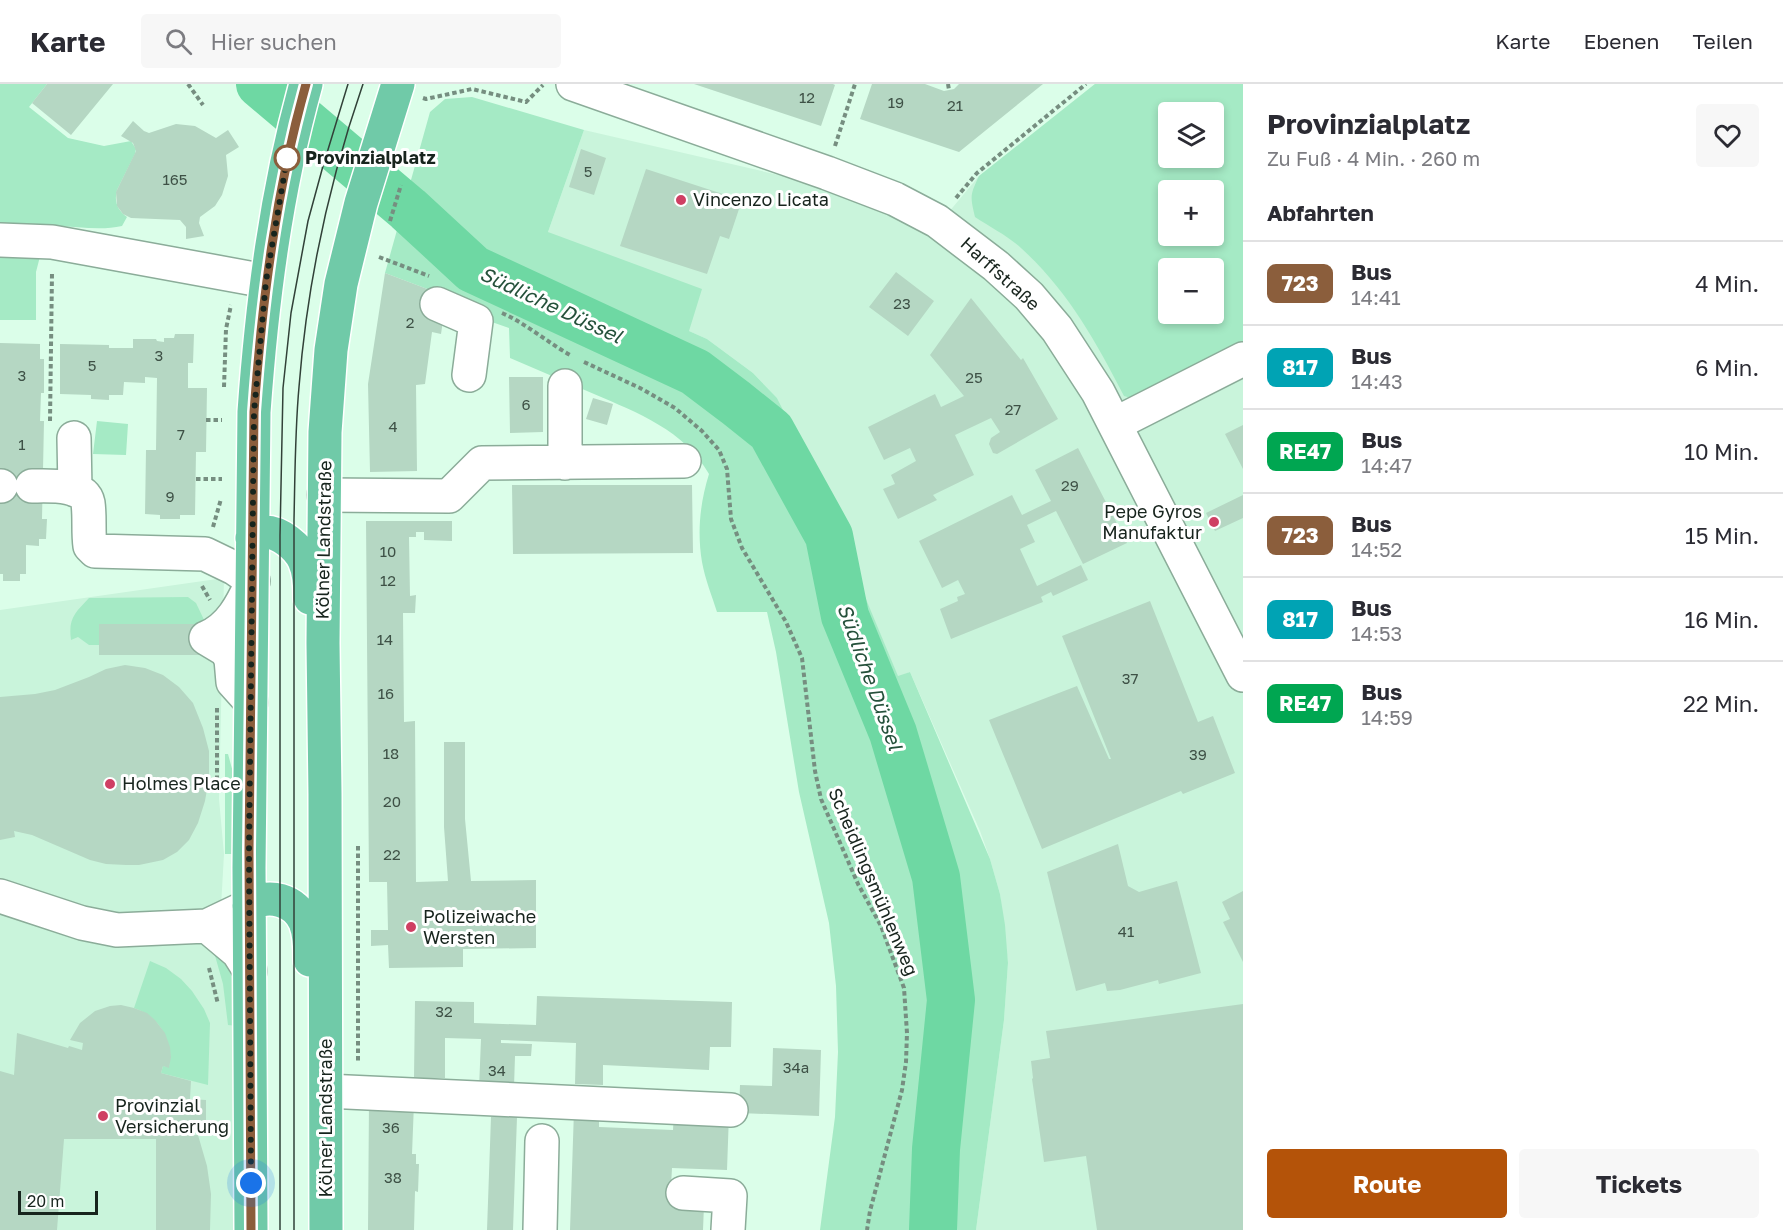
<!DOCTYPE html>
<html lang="de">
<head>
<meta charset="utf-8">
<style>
	body { margin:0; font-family:"Golos Text",sans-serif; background:#f7f7f7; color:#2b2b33; height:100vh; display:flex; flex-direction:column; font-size:22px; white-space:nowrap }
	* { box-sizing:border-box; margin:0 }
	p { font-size:20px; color:#7c7c81 }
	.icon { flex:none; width:33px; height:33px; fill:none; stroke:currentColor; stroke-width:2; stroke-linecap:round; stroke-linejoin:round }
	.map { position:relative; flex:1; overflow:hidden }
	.panel { display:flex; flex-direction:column; background:#fff; width:540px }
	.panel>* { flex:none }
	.badge { padding:0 12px; border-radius:9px; font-size:21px; line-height:39px }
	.buttons { position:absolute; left:1158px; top:18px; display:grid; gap:12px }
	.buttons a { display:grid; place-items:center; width:66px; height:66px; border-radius:6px; background:#fff; box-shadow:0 3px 9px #0003; font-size:30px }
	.scale { position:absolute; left:18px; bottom:15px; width:80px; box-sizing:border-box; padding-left:6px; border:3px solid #17241d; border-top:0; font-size:16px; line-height:21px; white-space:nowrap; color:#17241d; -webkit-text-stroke:4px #fff; paint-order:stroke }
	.you { position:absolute; width:30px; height:30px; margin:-15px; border:4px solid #fff; border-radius:50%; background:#1a73e8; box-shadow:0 0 0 9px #1a73e833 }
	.map>.badge { position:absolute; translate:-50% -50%; box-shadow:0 0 0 3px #fff }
	h2 { padding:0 24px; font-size:22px; line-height:54px }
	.round { display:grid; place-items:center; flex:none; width:63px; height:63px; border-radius:6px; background:#f7f7f7 }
	.headline { display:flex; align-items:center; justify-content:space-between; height:102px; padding:0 24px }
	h1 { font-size:28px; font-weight:700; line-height:45px }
	.action { display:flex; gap:12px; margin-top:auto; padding:12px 24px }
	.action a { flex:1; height:69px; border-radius:6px; background:#b45309; color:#fff; font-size:24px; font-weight:700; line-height:69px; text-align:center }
	.action a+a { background:#f7f7f7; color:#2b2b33 }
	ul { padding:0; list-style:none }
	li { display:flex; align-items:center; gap:18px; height:84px; padding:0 24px; border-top:2px solid #e1e1e2 }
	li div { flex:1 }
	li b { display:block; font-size:22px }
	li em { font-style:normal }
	li .badge { min-width:66px; font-weight:700; text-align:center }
	header { display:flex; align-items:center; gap:36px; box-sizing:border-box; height:84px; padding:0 30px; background:#fff; border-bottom:2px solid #e1e1e2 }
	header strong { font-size:28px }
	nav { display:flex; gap:33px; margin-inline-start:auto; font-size:21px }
	.search { width:420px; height:54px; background:#f7f7f7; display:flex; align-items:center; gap:15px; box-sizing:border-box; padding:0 21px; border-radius:6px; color:#7c7c81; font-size:22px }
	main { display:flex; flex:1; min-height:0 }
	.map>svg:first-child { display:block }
</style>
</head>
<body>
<header>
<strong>Karte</strong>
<div class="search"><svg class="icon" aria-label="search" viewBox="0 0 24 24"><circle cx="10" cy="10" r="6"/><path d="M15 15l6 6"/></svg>Hier suchen</div>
<nav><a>Karte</a><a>Ebenen</a><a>Teilen</a></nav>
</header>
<main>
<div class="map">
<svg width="1243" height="1146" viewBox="0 0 1243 1146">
	<rect width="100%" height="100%" fill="#dbfee9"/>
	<path fill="#c9f4db" d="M1095,0L1147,251L1214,230L1243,192V1146H976L1004,936L1008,879L1000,810L990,775L980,747L910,588L898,593L807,373L777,314L753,289L707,255L689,247L548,148L584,46L822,101L894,126L988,186L1126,339L948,129L979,92Z
		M224,494L219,715L224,770L221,823L239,900L235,1146H0V526Z"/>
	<path fill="#a5eac5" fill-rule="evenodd" d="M0,0H47L29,23L68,54L104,62L131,57L136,65L135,70L117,106C114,117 117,126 127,133L122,142C96,148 69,140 43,143L44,157L36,188V236H0Z
		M1095,0H1243V259L1138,316L1124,312C1095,256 1068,207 1021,164C1008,152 990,143 975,133C970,112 970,111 979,92ZM1168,28H1214V74H1168ZM1168,106H1214V152H1168ZM1168,184H1214V230H1168Z
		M472,13L584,46L548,148L702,205L689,247L707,255L753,289L777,314L807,373L898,592L910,588L990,775L1000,810L1005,841L1008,879L1004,936L976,1146H820L835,1033L838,968L836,902L829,839L799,708L776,568L767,528H717C712,512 705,495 702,478C697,448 700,419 709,390C684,346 638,329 594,310C566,298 538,286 510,274L509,244L466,229L438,209L385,189L430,28L445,15Z
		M97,337L128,340L126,371L93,370Z
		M188,513L196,519L206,540H99V561H89L78,553L71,556C68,534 75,529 89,514Z
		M225,670H228L237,703L239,770H225Z
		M212,861H216L237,901L238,942L228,941L223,900Z
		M150,877L166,884L181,895L192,907L204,925L210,939L208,1001L161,989L163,982L169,983C173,956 160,933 134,924Z"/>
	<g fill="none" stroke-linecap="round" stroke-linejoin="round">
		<path stroke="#6ed8a3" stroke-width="48" d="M260,0L408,125L473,185L695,288L736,319L771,347L829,452L845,532L893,649L936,793L951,916L936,1065L933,1146"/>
	</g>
	<path fill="#b5d7c3" d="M47,0H113L71,51L32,19Z
		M694,0H833L835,1L821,42Z
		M872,0H925L944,7L954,5L959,0H1043L959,68L860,35Z
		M133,37L144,47L149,49L176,40L195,42L216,54L228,46L239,63L226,71L228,92L222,111L215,122L200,133L199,139L204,152L186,155V143L180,136L131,134L123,130L117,122L116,108L136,67L133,59L121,52Z
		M581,65L606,74L594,111L569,103Z
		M646,85L732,113L734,109L743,113L729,155L720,152L707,190L620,162Z
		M896,188L934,217L908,252L869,223Z
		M385,189L438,209L444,230L441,250L432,248L425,300L416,301L417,387L370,388L368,300Z
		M971,214L1021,276L1023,274L1058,335L997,370L993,369L989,360L991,354L1000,348L991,334L955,351L974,391L933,411L937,416L898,435L883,405L895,400L891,391L916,377L910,364L884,376L868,343L935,310L941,323L964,312L930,271Z
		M175,250H194L193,279H188V304H207L206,368H196L195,431H180V435H160V431L145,430L146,366H156L157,294L145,293V299L124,298L123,311H109V316L91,315V311L60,310V260L109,261V264H133V255H156L157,257L164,258V254H174Z
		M0,259L40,260V275H44V309H41L40,337H44L42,435H47L46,455H39V462L26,461V490H20V497H3V490H0Z
		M509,293H543V348L510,349Z
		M593,314L613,320L607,341L586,335Z
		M1243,341V385L1225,350Z
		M1078,364L1127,459L1083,480L1056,427L1027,441L1035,458L1020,465L1037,502L1081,481L1088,496L1053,512L1051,508L1041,513L1043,518L951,555L940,525L958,517L957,513L965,510L958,496L942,504L919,457L1012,411L1022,431L1051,417L1035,386Z
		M512,401H692L693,469L513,470Z
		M1243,411V434L1215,447L1206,429Z
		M366,437H452V457L424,456V448H416V453H409L410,512L416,511L415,529H403L404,638L415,637L416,798L448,797L444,743V658H465V735L471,797L536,796V864L463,865V883L389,884L388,861L371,862V846H388L387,798H369Z
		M1150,517L1198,638L1213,632L1235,689L1183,710L1181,707L1042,765L989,636L1077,602L1109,675H1111L1062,552Z
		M99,540H206V571H99Z
		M125,581L145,584L163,591L179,603L193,619L203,644L209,667V694L205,717L198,739L189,756L177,768L163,776L139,781H126L106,780L90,776L32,751L14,747L15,753L0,756V613L35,610L55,606L89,593L106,585Z
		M1118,760L1128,802L1139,808L1177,797L1201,889L1159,900L1158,896L1120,906L1107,907L1105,899L1076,907L1047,788Z
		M1243,807V878L1223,838L1230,835L1222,818Z
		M537,912L732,918L731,963H710L709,986L603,981V1001L575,1000L576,959L501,956V959L532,960L531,972H515L514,1003L479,1005L481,955L445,954V994H414L415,917L474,918V939L536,941Z
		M1243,920V1146H1097L1086,1072L1044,1078L1032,995L1033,994L1031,977L1050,974L1046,947Z
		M121,921L134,924L147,929L155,936L165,949L170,963L171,973L169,984L163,982L161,989L191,997L190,1015L206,1016V1038H190V1051H198L207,1082L211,1110L210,1146H156V1055H64L57,1146H0V987L14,991L17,949L68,964L69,962L82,966L83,959L70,956L80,939L95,927L110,922Z
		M773,964L821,966L819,1032L739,1029L740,1001L772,1002Z
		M369,1018L414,1019L412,1070H416V1080H419L418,1108L415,1107L414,1146H368Z
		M574,1026H599V1043L673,1046L674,1028L729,1030L727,1086L672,1084L670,1120L704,1121L703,1146H570Z
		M491,1033H517L513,1146H487Z"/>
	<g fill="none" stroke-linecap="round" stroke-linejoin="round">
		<g stroke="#8bac99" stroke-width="36">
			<path id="minor" d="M573,0L827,89L895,115L937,137L996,182L1029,212L1057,245L1098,308L1243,591
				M0,156L52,158L266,197
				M437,220L476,237L469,291
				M565,302V379
				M1115,340L1243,275
				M74,354L75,406
				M0,402H1
				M32,402C47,402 84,399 88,419C90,433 88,448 90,462L95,467L205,470L234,484L253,497C242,520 231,544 206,554
				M324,411L449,412L482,379L684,377
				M206,554L226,566L231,575L233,598L251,618
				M0,812L82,839L117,846L207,842L249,822
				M207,842L238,868L250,887
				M326,1007L731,1026
				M683,1109L730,1112L728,1146
				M540,1146L542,1057"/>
		</g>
		<g stroke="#fff" stroke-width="36">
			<path id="major" d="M252,454C257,451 260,448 265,448C280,448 298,463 304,476C309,487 310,502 310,514
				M249,822C267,808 296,816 305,838C309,848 310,864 310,876
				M251,1146L249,784L254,328C262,217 276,107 306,0
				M326,1146L325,710L323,559L325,348L331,266L341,200L361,119L398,0"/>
		</g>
		<path stroke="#768e80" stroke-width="4" stroke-dasharray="4.5 3" stroke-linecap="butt" d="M188,0L203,21
			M948,0L949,6
			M423,14L426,15L472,5L526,18L543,1
			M835,62L855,0
			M956,114L977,89L1086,0
			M390,137L401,101
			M379,173L429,192
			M502,229C527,240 548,259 572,272
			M584,278L640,304L675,324L702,347L719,366L727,385L731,435L742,464L786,538L802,574L815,687L821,715L858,800L881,842L904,904L907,949L906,978L902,1006L870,1127L867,1146
			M224,303L226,245L231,221
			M206,336H222
			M50,337L52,189
			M196,395H222
			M213,443L221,415
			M202,502L210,516
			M217,624V706
			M358,762V979
			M209,884L218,920"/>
		<use href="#minor" stroke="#fff" stroke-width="33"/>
		<use href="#major" stroke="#70caa8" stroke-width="33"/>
		<path stroke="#314138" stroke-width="1.5" d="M280,1146V452L283,304L291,229L308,137L323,82L348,0
			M294,1146V436C295,391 295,347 299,303C307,200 329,98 363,0"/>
	</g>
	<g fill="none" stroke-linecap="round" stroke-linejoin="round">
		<g stroke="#fff" stroke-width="14">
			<path id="line" d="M251,1146L249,767L254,328C262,217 276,107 306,0"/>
		</g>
		<use href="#line" stroke="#8b5e3c" stroke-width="9"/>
		<path stroke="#17241d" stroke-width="6" stroke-dasharray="0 10.8" d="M251,1099L249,767L254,328L266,197L288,69L287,74"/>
	</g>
	<circle fill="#fff" stroke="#8b5e3c" stroke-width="3" cx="287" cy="74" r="12"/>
	<g fill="#cf3f63" stroke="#fff" stroke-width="2">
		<circle cx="681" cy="116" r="6"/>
		<circle cx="1214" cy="438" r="6"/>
		<circle cx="110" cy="700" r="6"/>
		<circle cx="411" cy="843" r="6"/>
		<circle cx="103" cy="1032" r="6"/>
	</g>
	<g text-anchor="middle" stroke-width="6" stroke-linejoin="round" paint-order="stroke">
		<g font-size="15" fill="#3e5146">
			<text x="807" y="19">12</text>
			<text x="896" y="24">19</text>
			<text x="955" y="27">21</text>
			<text x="588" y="93">5</text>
			<text x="175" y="101">165</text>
			<text x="902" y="225">23</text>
			<text x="410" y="244">2</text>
			<text x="159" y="277">3</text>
			<text x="92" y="287">5</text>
			<text x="22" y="297">3</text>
			<text x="974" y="299">25</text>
			<text x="526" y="326">6</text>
			<text x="1013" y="331">27</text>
			<text x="393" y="348">4</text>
			<text x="181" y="356">7</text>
			<text x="22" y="366">1</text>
			<text x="1070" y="407">29</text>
			<text x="170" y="418">9</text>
			<text x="388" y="473">10</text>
			<text x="388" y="502">12</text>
			<text x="385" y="561">14</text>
			<text x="1130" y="600">37</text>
			<text x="386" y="615">16</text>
			<text x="391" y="675">18</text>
			<text x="1198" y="676">39</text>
			<text x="392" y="723">20</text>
			<text x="392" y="776">22</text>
			<text x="1126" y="853">41</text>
			<text x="444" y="933">32</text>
			<text x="796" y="989">34a</text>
			<text x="497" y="992">34</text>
			<text x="391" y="1049">36</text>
			<text x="393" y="1099">38</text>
		</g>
		<g font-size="18" font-weight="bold" fill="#17241d" stroke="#fff" text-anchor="start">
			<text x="305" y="80">Provinzialplatz</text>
		</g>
		<g font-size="18" fill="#17241d" stroke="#fff" text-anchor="start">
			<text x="693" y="122">Vincenzo Licata</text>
			<text x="1202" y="434" text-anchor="end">Pepe Gyros<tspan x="1202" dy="21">Manufaktur</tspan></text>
			<text x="122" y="706">Holmes Place</text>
			<text x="423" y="839">Polizeiwache<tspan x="423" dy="21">Wersten</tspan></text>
			<text x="115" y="1028">Provinzial<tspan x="115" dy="21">Versicherung</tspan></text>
		</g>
		<g font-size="18" fill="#17241d" stroke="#fff">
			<text transform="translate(1000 190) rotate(42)" y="6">Harffstraße</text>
			<text transform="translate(324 456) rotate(-89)" y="6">Kölner Landstraße</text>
			<text transform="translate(873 798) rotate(67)" y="6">Scheidlingsmühlenweg</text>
			<text transform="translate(326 1034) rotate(-90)" y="6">Kölner Landstraße</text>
		</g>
		<g font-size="20" font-style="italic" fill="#25513b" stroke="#fff">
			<text transform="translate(551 221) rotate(25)" y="7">Südliche Düssel</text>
			<text transform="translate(870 593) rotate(70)" y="7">Südliche Düssel</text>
		</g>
	</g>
</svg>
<div class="buttons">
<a><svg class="icon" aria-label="layers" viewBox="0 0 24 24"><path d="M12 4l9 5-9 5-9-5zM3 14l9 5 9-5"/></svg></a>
<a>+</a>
<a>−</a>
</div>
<div class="scale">20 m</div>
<div class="you" style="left:251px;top:1099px"></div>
</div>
<section class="panel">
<div class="headline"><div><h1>Provinzialplatz</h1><p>Zu Fuß · 4 Min. · 260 m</p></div><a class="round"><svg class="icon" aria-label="heart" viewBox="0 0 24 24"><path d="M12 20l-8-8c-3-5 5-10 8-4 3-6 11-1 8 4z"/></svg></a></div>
<h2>Abfahrten</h2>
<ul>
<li><span class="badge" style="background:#8b5e3c;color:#fff">723</span><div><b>Bus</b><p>14:41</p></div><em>4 Min.</em></li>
<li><span class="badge" style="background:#00a3b4;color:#fff">817</span><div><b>Bus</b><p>14:43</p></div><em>6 Min.</em></li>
<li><span class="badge" style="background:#00a651;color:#fff">RE47</span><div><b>Bus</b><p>14:47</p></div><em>10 Min.</em></li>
<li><span class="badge" style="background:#8b5e3c;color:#fff">723</span><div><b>Bus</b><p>14:52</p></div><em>15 Min.</em></li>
<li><span class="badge" style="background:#00a3b4;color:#fff">817</span><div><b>Bus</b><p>14:53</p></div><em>16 Min.</em></li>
<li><span class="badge" style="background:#00a651;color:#fff">RE47</span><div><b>Bus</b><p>14:59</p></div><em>22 Min.</em></li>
</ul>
<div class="action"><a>Route</a><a>Tickets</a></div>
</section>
</main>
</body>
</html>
